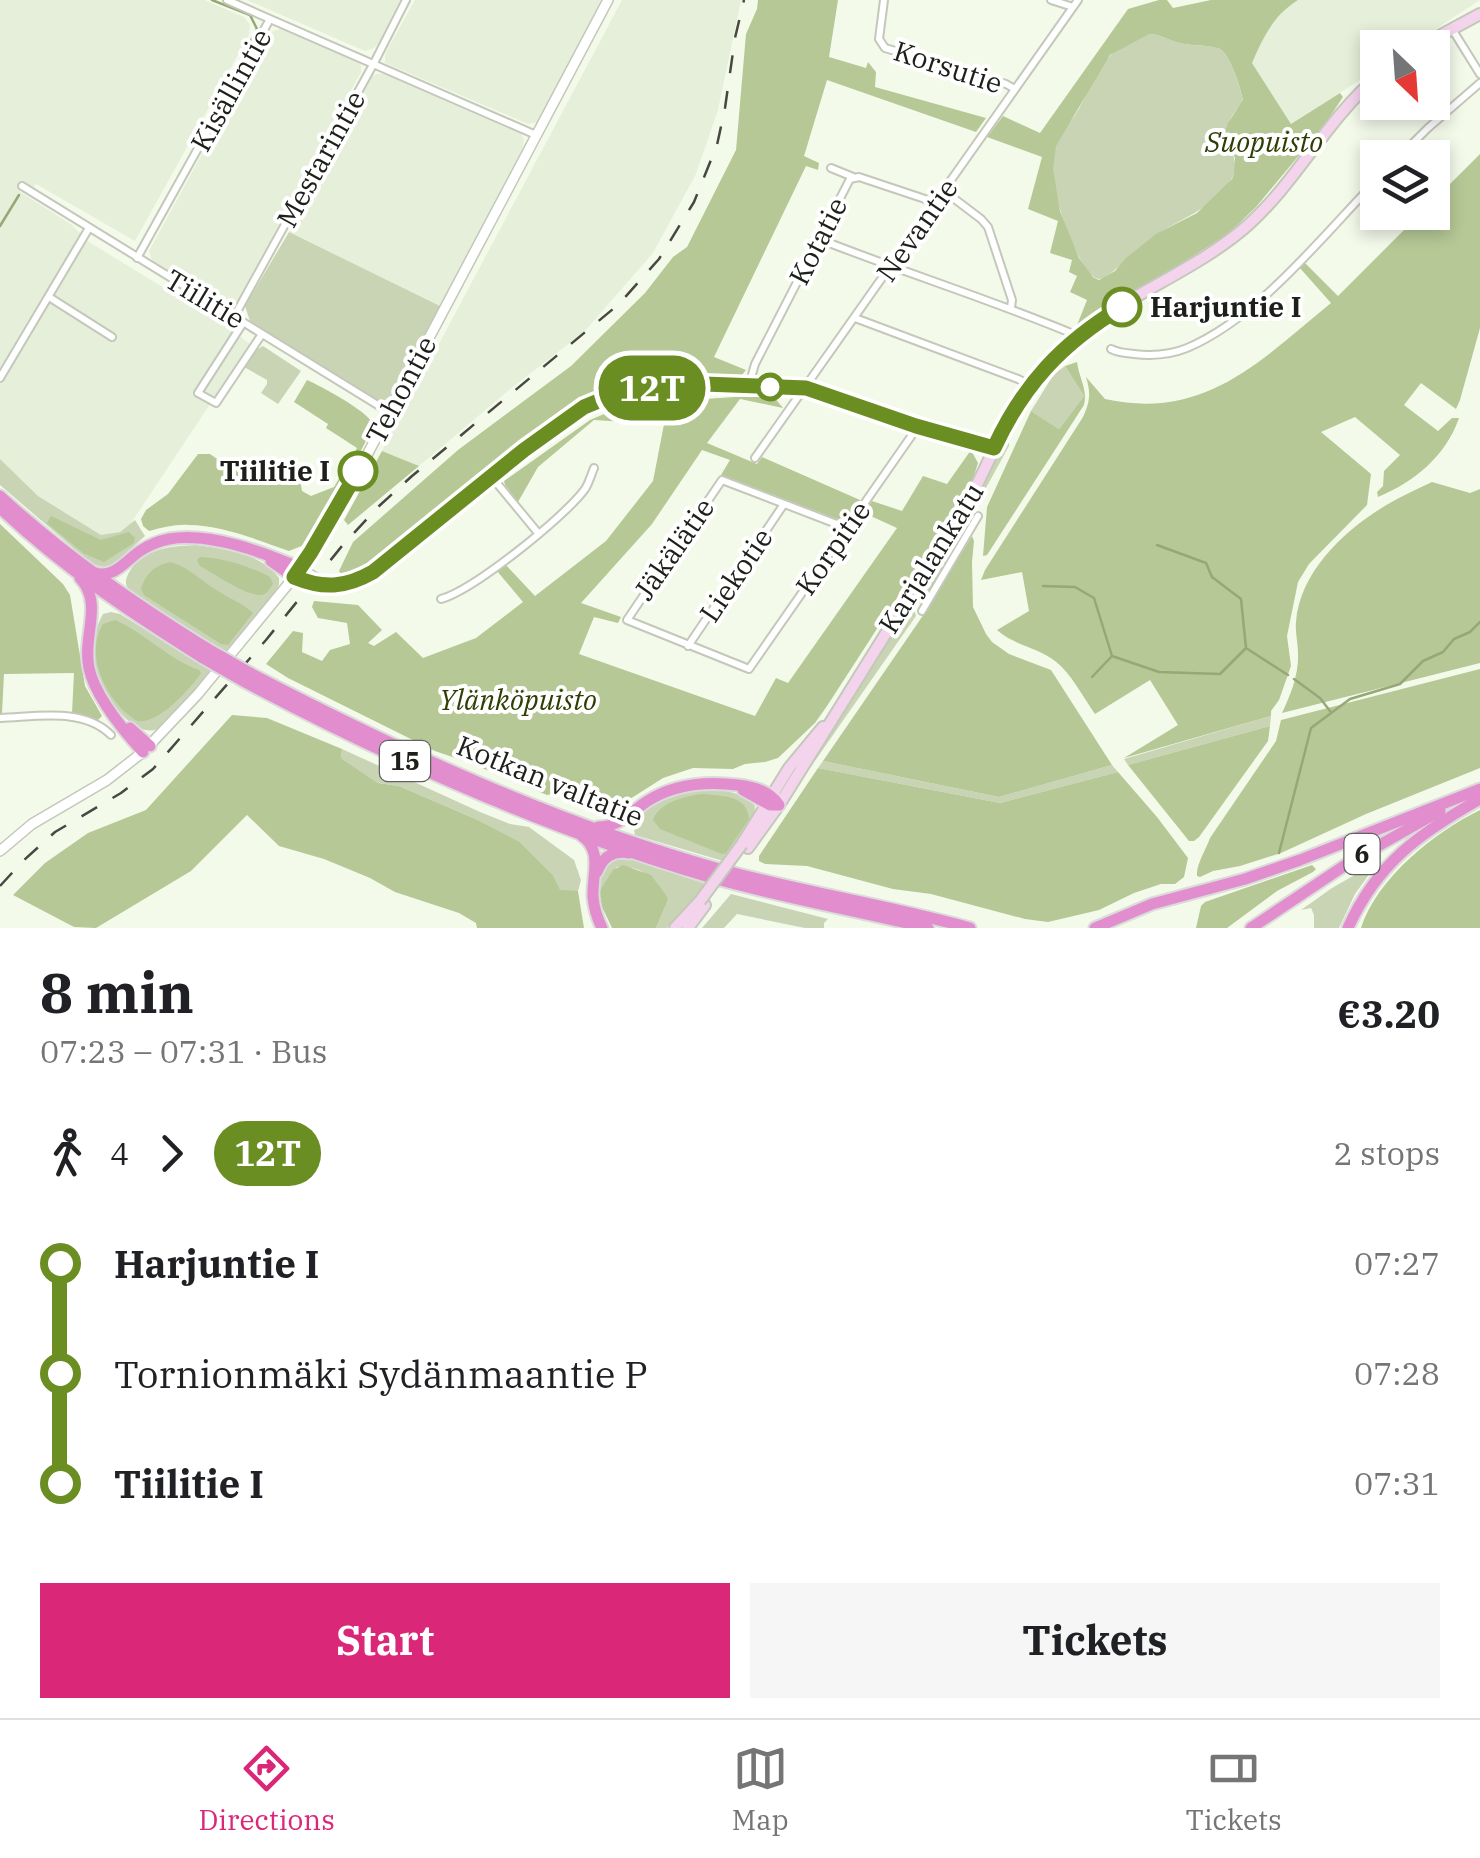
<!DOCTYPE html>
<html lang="en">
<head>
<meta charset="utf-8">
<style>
	body { margin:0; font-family:"IBM Plex Serif",serif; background:#f6f6f6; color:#202124; height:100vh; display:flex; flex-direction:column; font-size:38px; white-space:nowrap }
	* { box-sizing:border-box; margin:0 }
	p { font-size:32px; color:#757577 }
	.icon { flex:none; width:55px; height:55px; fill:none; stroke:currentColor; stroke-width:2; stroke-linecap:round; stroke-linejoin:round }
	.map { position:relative; height:928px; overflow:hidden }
	.sheet { display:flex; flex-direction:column; background:#fff; flex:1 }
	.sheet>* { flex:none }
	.badge { padding:0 20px; border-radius:32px; font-size:35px; line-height:65px }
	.needle { width:65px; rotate:155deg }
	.buttons { position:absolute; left:1360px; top:30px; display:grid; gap:20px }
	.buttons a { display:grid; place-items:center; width:90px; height:90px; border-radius:0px; background:#fff; box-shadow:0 5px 15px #0003; font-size:50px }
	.map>.badge { position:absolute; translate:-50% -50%; box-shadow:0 0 0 5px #fff }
	.legs { display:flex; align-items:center; gap:15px; height:110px; padding:0 40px; font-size:32px }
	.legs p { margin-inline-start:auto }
	.summary { display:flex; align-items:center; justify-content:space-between; height:170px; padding:0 40px }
	h1 { font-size:55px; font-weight:700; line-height:75px }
	.action { display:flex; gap:20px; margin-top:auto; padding:20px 40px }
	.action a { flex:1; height:115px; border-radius:0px; background:#db2777; color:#fff; font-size:40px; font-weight:700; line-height:115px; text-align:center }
	.action a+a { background:#f6f6f6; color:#202124 }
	ul { padding:0 40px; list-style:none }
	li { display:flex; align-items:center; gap:35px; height:110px; font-size:38px }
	li i { display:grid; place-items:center; width:15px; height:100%; margin:0 12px; background:currentColor }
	li i::after { content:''; width:25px; height:25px; margin:-12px; border:8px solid; border-radius:50%; background:#fff }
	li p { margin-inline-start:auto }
	li:first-child i { background:linear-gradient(#0000 50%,currentColor 0) }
	li:last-child i { background:linear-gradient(currentColor 50%,#0000 0) }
	.dock { display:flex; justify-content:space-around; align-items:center; height:140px; border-top:2px solid #e0e0e0; background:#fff; font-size:28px; color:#757577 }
	.dock a { display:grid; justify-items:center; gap:5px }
	.dock .selected { color:#db2777 }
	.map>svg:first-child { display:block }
</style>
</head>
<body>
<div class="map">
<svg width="1480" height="928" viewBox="0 0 1480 928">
	<rect width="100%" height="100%" fill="#f4faea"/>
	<path fill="#e6efd9" d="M0,0H204L244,17L250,25L249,35L135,241L36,184L33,187L25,182L19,191L72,225L89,242L226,326L250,344L129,526L120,532L108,535H101L38,496L0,459Z
		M247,0H400L378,44L374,48L365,51Z
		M415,0H601L542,116L537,122L528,124L385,63V54Z
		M622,0H741L718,110L696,174L653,253L584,332L514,386L419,466L382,451Z
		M1298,0H1480L1408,47L1378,48L1377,69L1291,124L1252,63L1264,33L1288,6Z
		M280,29L359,61L361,64V72L238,300L227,307L153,263L149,251L268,33Z
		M377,74H385L521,134L524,140L523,147L440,306L289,232L372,77Z"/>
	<path fill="#c8d4b4" d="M1149,34C1161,34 1169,41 1180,43C1191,46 1213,45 1220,49C1230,54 1241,89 1243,101C1238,109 1229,117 1228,127C1225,145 1242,162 1232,178C1214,209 1179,219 1153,237C1143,244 1108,279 1100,279C1082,280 1059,210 1056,194C1053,179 1051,163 1055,148C1058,135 1068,126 1075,115C1087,97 1094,72 1110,56C1119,46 1137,38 1149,34Z
		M289,232L440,306L392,396L385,400H375L250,321L245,306Z
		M263,346L301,371L278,404L261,393L267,384V380L244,367L256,350Z
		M1065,366L1084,396L1059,429L1031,411L1054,374Z
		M1005,438L1009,442V446L925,599L919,604L914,603L913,598L980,492Z
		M0,459L38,496L101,535L120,532L135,520L145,536L115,563L107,568L92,564L0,485Z
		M196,545C224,549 261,553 279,578V585L276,591L225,652C208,642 129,599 126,584C125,577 131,568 136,563C154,547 174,546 196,545Z
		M907,609L915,612L916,616L796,788L794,786Z
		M111,612L120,614L210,670C199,684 172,722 157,729C132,740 99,688 95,668C91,649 94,630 103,614Z
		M1271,716L1270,726L1128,765L1124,759Z
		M342,749L480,812L510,824L529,827L574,860L581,880L578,891H560L553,875L520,842L480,821L399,786L378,783L341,758Z
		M823,761L999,797L1112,765L1118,772L1000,803L818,768Z
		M701,790C721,790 740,790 755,806C754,827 736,845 723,861L635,835L633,824C650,802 675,794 701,790Z
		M623,856L706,884L694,901L667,928H656L668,900C653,879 646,866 617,867L599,892C600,872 604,862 623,856Z
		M1372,865L1373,869L1355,894L1339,928H1314V915L1311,908L1301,910L1332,888Z
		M731,894L828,919L824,923V928H805L737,914L724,928H702Z"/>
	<path fill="#b5c896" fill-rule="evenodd" d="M758,0H838L829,57L866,68L868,62L876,72L875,87L986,118L976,132L827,80L804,156L819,163L818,170L806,166L714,357L746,370L738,380L657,382L604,393L581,402L488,471L384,559L365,571L344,579L339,571L353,542L458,450L571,366L645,293L673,257L687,247L736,150L746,34L757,9Z
		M1159,0H1167L1173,8L1211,0H1298C1274,15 1263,37 1252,63L1291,124L1340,93L1343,97L1325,124L1256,207L1228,234L1163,275L1077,325L1087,300L1070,292L1077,276L1069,272L1072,260L1050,253L1058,221L1028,209L1042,157L987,137L1003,116L1040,133L1128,9ZM1149,34C1161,34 1169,41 1180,43C1191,46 1212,45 1220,49C1230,54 1241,89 1243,100L1228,123L1225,132L1227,142L1235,158L1234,174L1232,179L1197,213L1156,234L1125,259L1115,271L1099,280L1093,277L1079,258L1060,211L1053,169L1056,146L1110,55Z
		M1480,154V328L1460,400L1456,409L1421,383L1404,405L1438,431L1452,418H1459C1446,456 1414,482 1378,497L1377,492L1383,486L1384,471L1400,455L1355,417L1321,432L1371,474L1367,505L1309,564L1298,582L1287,636L1291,666L1279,700L1271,711V716L1124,758L1178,725L1150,680L1095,714C1083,697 1071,673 1055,661C1037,647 1015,646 997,630L1029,611L1022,572L981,580L985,570L1083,417C1090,402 1091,393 1086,377L1105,399C1205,421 1260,361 1331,303L1299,267L1304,262L1338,296L1421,213L1432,212L1433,201Z
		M1077,362C1079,378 1088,390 1084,405L987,555L983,556L987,507L1031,411L1059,429L1084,396L1065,366Z
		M307,380C319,385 369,412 372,423C375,434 314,530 304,545L289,551C257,540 222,525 188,525C176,524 161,528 149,531L143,526L141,519L146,510L168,494L198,454H210L223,463C256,454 271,463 300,479L302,491L311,496L334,487L357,448L326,428L328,424L294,402Z
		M735,397H774L783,408L740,399L707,443L757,464L762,457L860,500L845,520L842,521L721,475L730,460L702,450L652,524L581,603L621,617L618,623L594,617L579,654L755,716L776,678L788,683L897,528L864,513L872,501L902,511L923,476L947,484L971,450L978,463L972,482L827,706L815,723L778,758L765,762L745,764L733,769L693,768L663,778L619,806L561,792L547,795L470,763L435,751L288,678L266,664L293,631L303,633L302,652L322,661L330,650L350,644L347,623L318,618L312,607L314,601L358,605L382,630L368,643L374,646L396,632L423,658L476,638L523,602L497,571L506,565L535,596L606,541L653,481L666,414L637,411L643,403Z
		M625,405L630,407L626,422L594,420L538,467L518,502L505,485L504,481L590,420Z
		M382,451L419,466L348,525L344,520Z
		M1432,482L1470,493L1480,489V663L1282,713C1291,694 1299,674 1298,653C1298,643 1295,632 1296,622C1300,568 1352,523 1397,499C1408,493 1420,488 1432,482Z
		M51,516L101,540L129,532L135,538L134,543L104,562L83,553L47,523Z
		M0,524L63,584L70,595L85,686L102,716L98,720L72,713L74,673L4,674L2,713H0Z
		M972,536L974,541L972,562L973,607L986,634L992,642L1009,654L1051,670L1112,765L999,797L823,761L924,614Z
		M200,557C223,558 249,566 270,577L273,584C269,589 268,594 261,595C246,596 213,573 200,566L197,560Z
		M170,562C189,567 201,581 218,591C230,599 242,603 253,613L228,645L221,644L144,595L141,589C145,574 155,565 170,562Z
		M115,620C145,633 168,659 199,670L201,673C190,689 159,724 138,721C134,720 128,714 125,712C102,690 86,653 103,624Z
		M1480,669V768L1366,814L1281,853L1240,866L1213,871L1200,877L1197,876C1196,864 1206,850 1210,838L1276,741L1281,720Z
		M232,715L267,718L342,749L341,758L378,783L399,786L480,821L520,842L553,875L560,890L578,891L584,928H477L476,923L459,913L395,892L370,878L324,859L279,846L247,815L191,871L96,928L74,927L13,895L45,863L88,833L146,810Z
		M1270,726L1268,741L1199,837L1194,841H1189L1128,765Z
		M818,768L1000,803L1118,772L1157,817L1188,858L1184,877L1175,884H1161L1134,893L1099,910L1048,922L1025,919L931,894L893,889L807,866L765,864L759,861V856Z
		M701,794C721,796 747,794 749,819L726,853L722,854L660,829L653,820C660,802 683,797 701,794Z
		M1480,810V928H1361C1377,878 1435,832 1480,810Z
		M623,865L651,875C655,881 668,896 668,900L656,928H612L602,907L599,892L613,870Z
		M1312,865L1316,869L1313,872L1277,891L1227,928H1196L1201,906L1205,902Z"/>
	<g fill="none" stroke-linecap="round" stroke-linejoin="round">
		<path stroke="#96a877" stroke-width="2.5" d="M205,127L257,29L250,15L212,0
			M0,226L19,195
			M1157,545L1206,563L1212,577L1241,599L1246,648L1288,675
			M1043,586L1075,587L1094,598L1112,656L1159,672L1220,674L1246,648
			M1092,677L1112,656
			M1294,679L1320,698L1330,711
			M1279,853L1311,728L1350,699L1400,684L1423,661L1443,652L1454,639L1470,632L1480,622"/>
		<g stroke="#c3c8ba" stroke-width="10">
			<path id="minor" d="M227,0L270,19
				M884,0L879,39L885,48L1006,84L1015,89
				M1051,0L1073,7
				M1452,29L1480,74
				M1398,158L1428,128L1480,83
				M831,168L853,177
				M22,186L389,412
				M944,191L981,219L988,227L1012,300L1011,308
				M819,239C905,273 993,300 1078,336
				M137,258L270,19L536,135
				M49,297L112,337
				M234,317L374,63L406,0
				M855,318L1018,379L1030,385
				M243,323L198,393L216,403L262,334
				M1111,349C1119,353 1125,353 1134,354C1152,356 1170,355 1187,348C1260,317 1323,235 1378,179
				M0,378L89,228
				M751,385V378L755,364L850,179L859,177L925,199L934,205
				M755,458L1078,0
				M491,476L538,533
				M847,528L722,480L627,620L749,669L912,435L917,426
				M441,599C473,590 564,518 585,489C589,483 591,475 594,468
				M922,611L978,516
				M688,646L784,504
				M0,718C36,717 83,707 111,735"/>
		</g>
		<g stroke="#c3c8ba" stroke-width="12">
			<path id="tertiary" d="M300,568L327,585
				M294,577C322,588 346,588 373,573L524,450L585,407L618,393L704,384L806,388L917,426L995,448
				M0,851L32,824L107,780L143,752L198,694L294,577L349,489L608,0"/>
		</g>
		<g stroke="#c3c8ba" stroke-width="14">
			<path id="secondary" d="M1417,48L1480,14
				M742,844L789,768L823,727
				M748,848L779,805L964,508C982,479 993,449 1008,419C1025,388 1049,360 1076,338C1128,293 1196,271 1248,225C1297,181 1327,119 1378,76
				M675,928L700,901
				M688,928L705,905"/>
		</g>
		<g stroke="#dbdbda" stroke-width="15">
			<path id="trunk" d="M0,496C64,555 134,603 208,649
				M0,508C61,566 131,613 203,658
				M271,561L294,577
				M93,572C113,580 124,562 140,551C149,545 159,541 169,539C210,532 263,552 300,568
				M80,578C104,604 82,636 89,668C95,696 123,730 143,752
				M250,673C400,751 556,823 719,869C802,892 887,905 970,928
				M245,682C392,760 547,829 706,876C779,897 854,910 928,928
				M130,728L150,746
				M743,790L770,805H779
				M598,827C618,827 630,813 646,802C673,784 706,781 738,785C754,787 770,791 779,805
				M582,836C603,851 592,874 593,897C594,908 597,918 602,928
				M597,872C603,857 612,850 629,853
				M1095,928L1152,904L1245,879L1300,860L1480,789
				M1251,928L1353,860L1440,811
				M1348,928C1377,863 1420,833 1480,799"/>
		</g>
		<use href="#minor" stroke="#fff" stroke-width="6"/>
		<use href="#tertiary" stroke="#fff" stroke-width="9"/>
		<use href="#secondary" stroke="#f4d4ec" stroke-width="10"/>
		<use href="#trunk" stroke="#e28ece" stroke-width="11"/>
		<path stroke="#464841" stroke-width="2.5" stroke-dasharray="18 18" stroke-linecap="butt" d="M0,886L23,861L55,832L121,793L153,769L266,640L342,546L378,507L412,476L619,304L659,259L694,202L717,145L725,108L735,38L744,0"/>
		<g stroke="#c3c8ba" stroke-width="14" stroke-linecap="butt">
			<path id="secondary-bridge" d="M700,901L742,844"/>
		</g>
		<g stroke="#dbdbda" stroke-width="15" stroke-linecap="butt">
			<path id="trunk-bridge" d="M208,649L250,673
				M203,658L245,682"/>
		</g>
		<use href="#secondary-bridge" stroke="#f4d4ec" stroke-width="10"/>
		<use href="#trunk-bridge" stroke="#e28ece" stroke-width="11"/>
	</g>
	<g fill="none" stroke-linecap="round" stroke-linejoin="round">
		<g stroke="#fff" stroke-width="22">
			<path id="line-1" d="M358,471L311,552L294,577C323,589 345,588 373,572L524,450L584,407L618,393L704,384L806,388L916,426L994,448C1023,385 1062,343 1122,307"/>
		</g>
		<use href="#line-1" stroke="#6b8e23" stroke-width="15"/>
	</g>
	<g fill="#fff" stroke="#6b8e23" stroke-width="5">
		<circle cx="1122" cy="307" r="18"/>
		<circle cx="770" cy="387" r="12"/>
		<circle cx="358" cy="471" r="18"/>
	</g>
	<g text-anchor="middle" stroke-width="8" stroke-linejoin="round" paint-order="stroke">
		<g fill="#fff" stroke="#61625f" stroke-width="2.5">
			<rect x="380" y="741" width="50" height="40" rx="8"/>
			<rect x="1344.5" y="834" width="35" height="40" rx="8"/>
		</g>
		<g font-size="25" font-weight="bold" fill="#1d1f1a">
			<text x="405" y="770">15</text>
			<text x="1362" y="863">6</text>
		</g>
		<g font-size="28" fill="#1d1f1a" stroke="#fff">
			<text transform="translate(948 67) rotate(18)" y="10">Korsutie</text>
			<text transform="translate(231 90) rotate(-61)" y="10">Kisällintie</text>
			<text transform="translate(321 159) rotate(-61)" y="10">Mestarintie</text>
			<text transform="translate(917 230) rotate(-55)" y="10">Nevantie</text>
			<text transform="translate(818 241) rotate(-63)" y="10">Kotatie</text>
			<text transform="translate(205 299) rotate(31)" y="10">Tiilitie</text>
			<text transform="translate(401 390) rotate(-62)" y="10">Tehontie</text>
			<text transform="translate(833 548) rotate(-55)" y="10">Korpitie</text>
			<text transform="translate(674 549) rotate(-55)" y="10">Jäkälätie</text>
			<text transform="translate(931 558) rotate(-58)" y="10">Karjalankatu</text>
			<text transform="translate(736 575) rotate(-56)" y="10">Liekotie</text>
			<text transform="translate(550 781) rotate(22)" y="10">Kotkan valtatie</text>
		</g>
		<g font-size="28" font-style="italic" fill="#2e3e04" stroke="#fff">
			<text x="1264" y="152">Suopuisto</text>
			<text x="518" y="710">Ylänköpuisto</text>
		</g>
		<g font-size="28" font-weight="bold" fill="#1d1f1a" stroke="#fff" text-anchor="start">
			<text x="1150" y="317">Harjuntie I</text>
			<text x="330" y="481" text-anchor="end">Tiilitie I</text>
		</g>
	</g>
</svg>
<div class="buttons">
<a><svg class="needle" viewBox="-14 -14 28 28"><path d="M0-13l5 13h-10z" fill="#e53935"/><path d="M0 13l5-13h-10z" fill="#757577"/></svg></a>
<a><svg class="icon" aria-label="layers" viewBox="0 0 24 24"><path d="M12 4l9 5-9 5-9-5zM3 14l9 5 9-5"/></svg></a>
</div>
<b class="badge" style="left:652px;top:388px;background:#6b8e23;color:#fff">12T</b>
</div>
<section class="sheet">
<div class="summary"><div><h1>8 min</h1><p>07:23 – 07:31 · Bus</p></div><b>€3.20</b></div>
<div class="legs"><svg class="icon" aria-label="walk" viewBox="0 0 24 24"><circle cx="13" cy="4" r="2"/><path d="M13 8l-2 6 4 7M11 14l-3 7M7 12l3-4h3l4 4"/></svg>4<svg class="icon" aria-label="forward" viewBox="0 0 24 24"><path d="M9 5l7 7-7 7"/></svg><b class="badge" style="background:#6b8e23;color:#fff">12T</b><p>2 stops</p></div>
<ul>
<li><i style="color:#6b8e23"></i><b>Harjuntie I</b><p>07:27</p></li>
<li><i style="color:#6b8e23"></i><span>Tornionmäki Sydänmaantie P</span><p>07:28</p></li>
<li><i style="color:#6b8e23"></i><b>Tiilitie I</b><p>07:31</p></li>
</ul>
<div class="action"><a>Start</a><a>Tickets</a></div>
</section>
<nav class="dock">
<a class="selected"><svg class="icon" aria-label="directions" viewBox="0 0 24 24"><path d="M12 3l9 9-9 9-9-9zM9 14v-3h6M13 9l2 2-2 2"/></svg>Directions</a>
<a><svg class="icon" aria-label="map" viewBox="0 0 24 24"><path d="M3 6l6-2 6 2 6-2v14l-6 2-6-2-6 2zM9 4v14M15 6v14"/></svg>Map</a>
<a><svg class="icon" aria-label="tickets" viewBox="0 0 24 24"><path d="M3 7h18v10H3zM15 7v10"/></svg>Tickets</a>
</nav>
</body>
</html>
